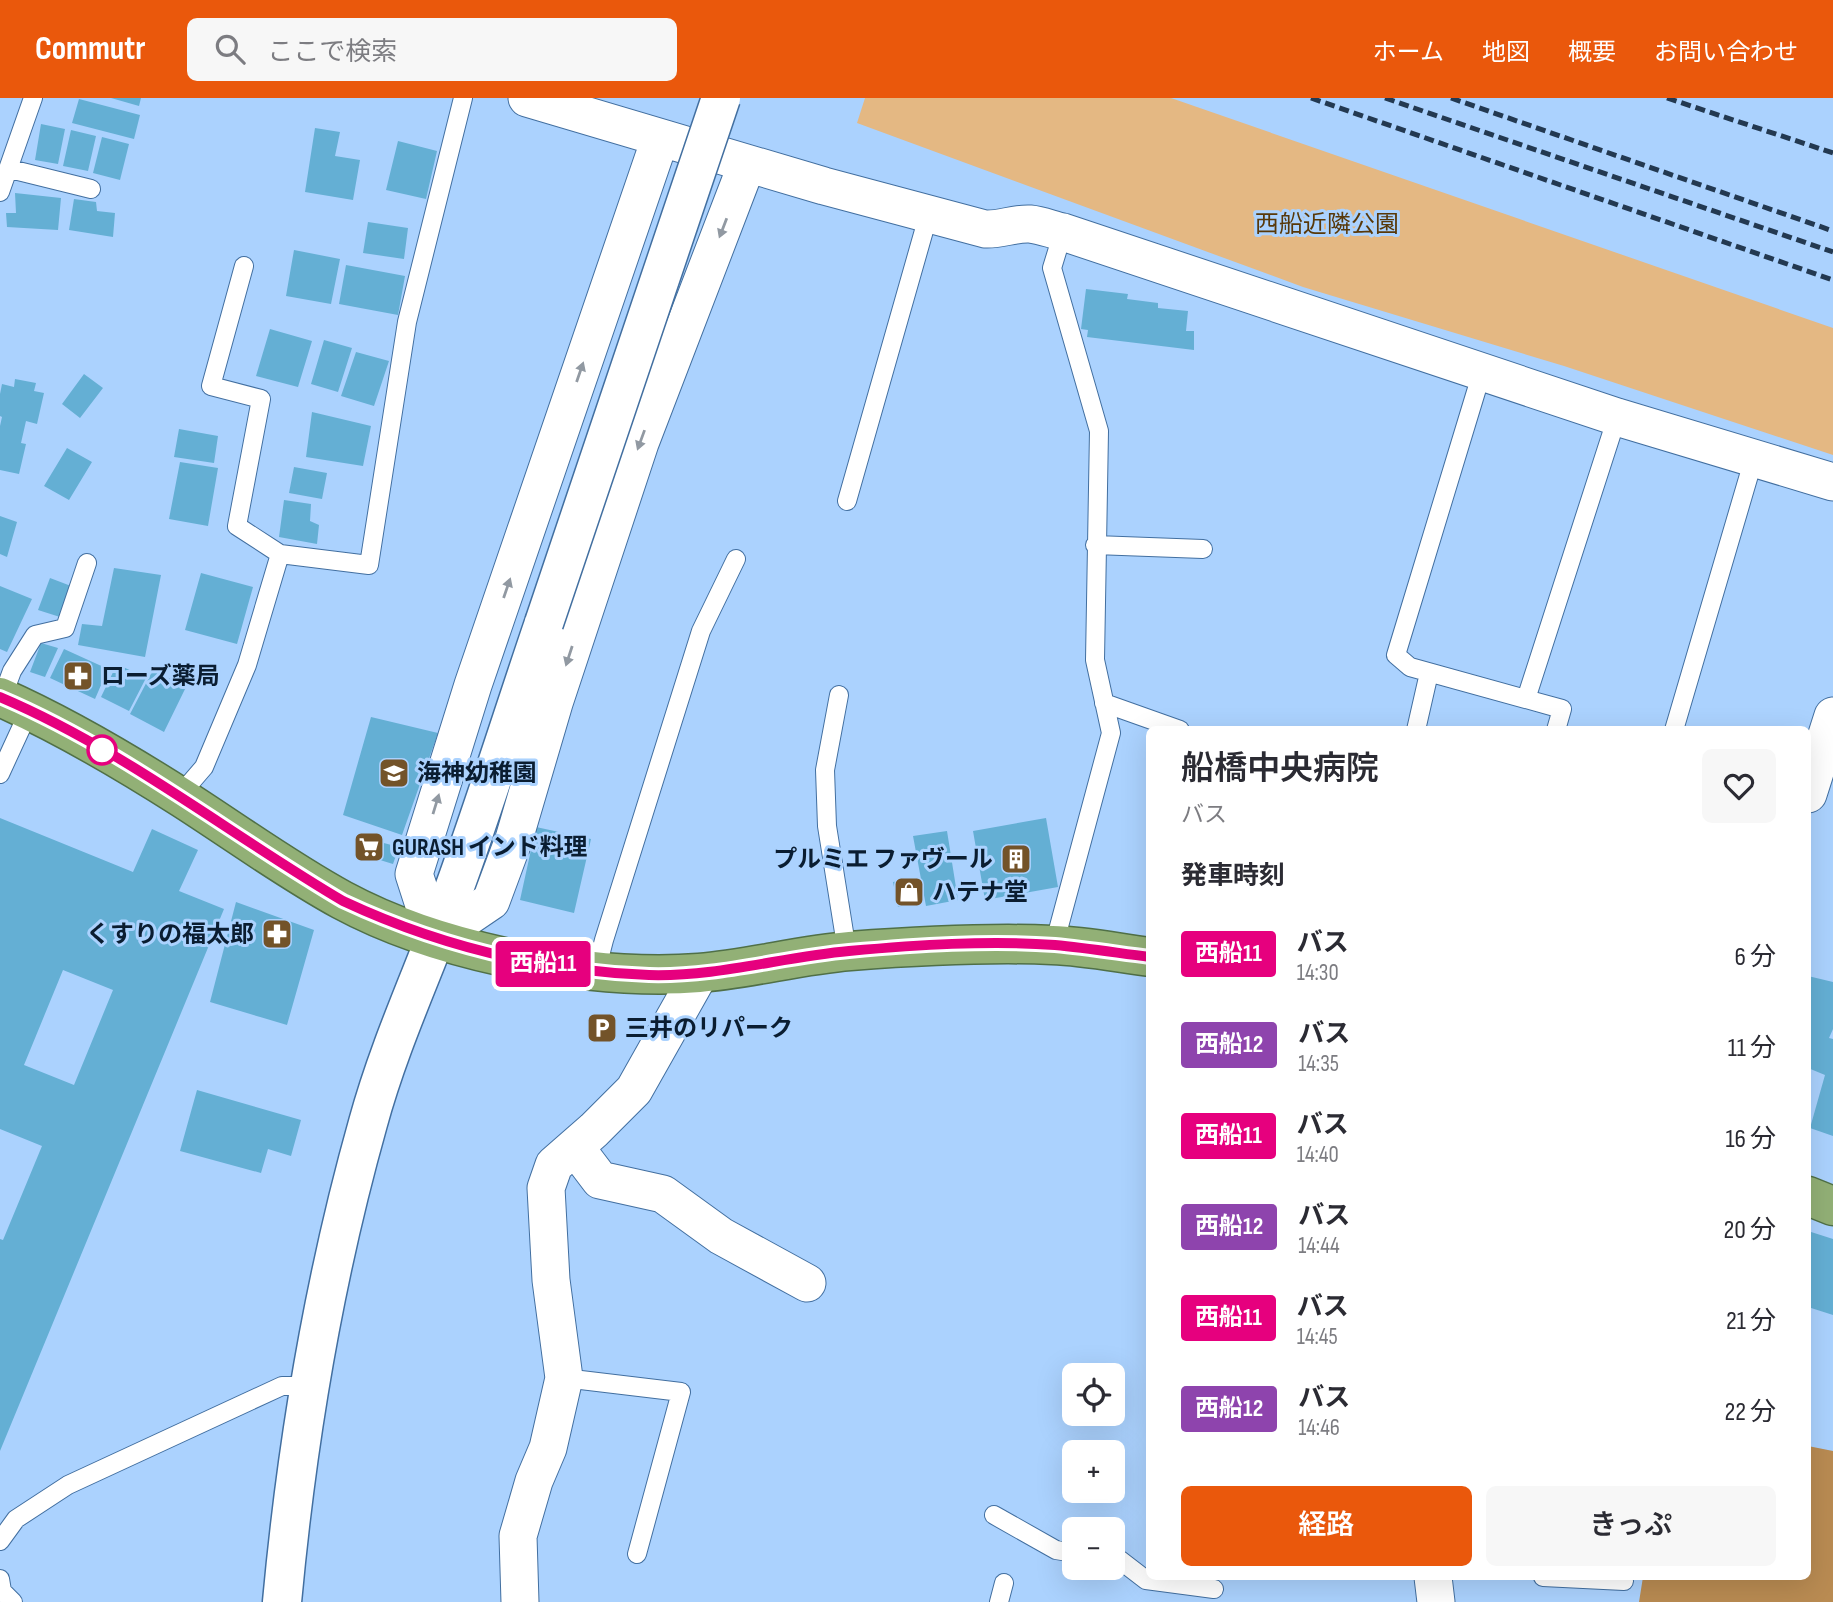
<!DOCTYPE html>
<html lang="ja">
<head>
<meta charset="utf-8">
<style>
	body { margin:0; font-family:"Sofia Sans Condensed","Noto Sans JP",sans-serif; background:#f7f7f7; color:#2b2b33; height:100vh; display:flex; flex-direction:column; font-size:26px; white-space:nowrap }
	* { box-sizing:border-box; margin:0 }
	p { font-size:23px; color:#7c7c81 }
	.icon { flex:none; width:38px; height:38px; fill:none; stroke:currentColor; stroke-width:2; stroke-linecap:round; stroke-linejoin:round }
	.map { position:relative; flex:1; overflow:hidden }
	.drawer { position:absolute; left:1146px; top:628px; width:665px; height:854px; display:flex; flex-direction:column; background:#fff; border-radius:10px; box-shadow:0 7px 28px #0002 }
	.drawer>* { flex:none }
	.badge { padding:0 14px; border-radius:5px; font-size:24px; line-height:46px }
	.tools { position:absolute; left:1062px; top:1265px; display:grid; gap:14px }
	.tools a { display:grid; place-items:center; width:63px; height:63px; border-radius:10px; background:#fff; box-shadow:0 7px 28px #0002; font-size:35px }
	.map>.badge { position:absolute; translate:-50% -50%; box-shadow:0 0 0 4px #fff }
	h2 { padding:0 35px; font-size:26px; line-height:63px }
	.round { display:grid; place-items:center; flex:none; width:74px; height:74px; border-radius:10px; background:#f7f7f7 }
	.headline { display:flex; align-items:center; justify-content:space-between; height:119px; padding:0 35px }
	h1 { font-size:33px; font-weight:600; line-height:52px }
	.button { display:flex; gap:14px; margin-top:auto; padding:14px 35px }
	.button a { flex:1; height:80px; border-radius:10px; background:#ea580c; color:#fff; font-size:28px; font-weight:600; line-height:80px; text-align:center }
	.button a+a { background:#f7f7f7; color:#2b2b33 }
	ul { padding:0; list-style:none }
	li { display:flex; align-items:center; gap:21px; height:91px; padding:0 35px }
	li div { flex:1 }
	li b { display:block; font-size:26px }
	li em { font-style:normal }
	li .badge { min-width:77px; font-weight:700; text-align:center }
	header { display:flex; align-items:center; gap:42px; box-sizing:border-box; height:98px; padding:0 35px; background:#ea580c; color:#fff }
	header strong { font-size:33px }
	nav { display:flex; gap:38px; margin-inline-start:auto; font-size:24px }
	.search { width:490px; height:63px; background:#f7f7f7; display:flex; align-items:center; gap:18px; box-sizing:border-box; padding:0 24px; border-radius:10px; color:#7c7c81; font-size:26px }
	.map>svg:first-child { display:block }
</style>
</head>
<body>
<header>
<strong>Commutr</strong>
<div class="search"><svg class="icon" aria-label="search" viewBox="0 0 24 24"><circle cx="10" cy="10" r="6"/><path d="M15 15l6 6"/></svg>ここで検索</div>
<nav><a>ホーム</a><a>地図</a><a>概要</a><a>お問い合わせ</a></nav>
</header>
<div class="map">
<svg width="1833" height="1504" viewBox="0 0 1833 1504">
	<rect width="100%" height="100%" fill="#abd2fe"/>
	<path fill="#e4b883" d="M865,0H1171L1833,230V357L1564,268L1303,189L857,25Z"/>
	<path fill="#b98b52" d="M1808,1348L1833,1353V1504H1639L1643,1479H1808Z"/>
	<path fill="#64afd4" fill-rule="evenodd" d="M111,0H141L139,8Z
		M79,1L140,17L134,41L72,25Z
		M41,26L65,31L58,66L35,62Z
		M315,30L340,34L335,58L360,62L353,102L305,94Z
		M71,32L96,38L88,73L63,68Z
		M102,39L129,46L120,82L93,75Z
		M398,43L437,53L426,101L386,92Z
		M15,95L61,100L58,132L7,129L6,115H16Z
		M74,101L96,104L97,113L115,115L113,139L69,132Z
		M368,124L408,130L404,161L363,155Z
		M294,152L340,161L331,206L286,198Z
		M346,167L405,178L398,217L339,206Z
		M1086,191L1128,196L1127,201L1158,205V210L1188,213L1186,233H1194V252L1087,239L1088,232L1081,231Z
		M270,231L312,243L298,289L256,278Z
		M324,242L352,250L338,294L311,286Z
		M356,254L389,263L374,308L341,298Z
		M84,276L103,290L80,320L62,306Z
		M15,281L36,285L34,293L44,295L37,326L26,323L21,345L26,346L19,376L0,372V328L2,319L0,318V296L2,286L14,289Z
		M312,314L371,328L363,368L306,359Z
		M179,331L218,338L214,365L174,359Z
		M67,350L92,364L69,402L44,388Z
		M180,364L218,370L208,428L169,421Z
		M294,369L327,375L322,401L289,395Z
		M284,402L311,406L310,423L319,427L317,446L279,439Z
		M0,418L17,424L7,459L0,456Z
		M114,470L161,477L145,559L78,547L82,526L102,528Z
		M201,475L253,489L237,546L185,532Z
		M50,480L71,488L60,519L38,512Z
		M0,488L32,501L7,554L0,551Z
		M41,545L58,550L45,579L30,574Z
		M64,551L108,571L95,601L50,580Z
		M117,566L146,580L129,613L101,599Z
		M153,572L186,589L164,634L130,616Z
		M371,619L438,635L402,737L343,717Z
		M0,720L133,774L152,731L198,752L179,793L224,811L0,1353V1141L3,1142L42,1048L0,1031ZM63,872L113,892L74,987L24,967Z
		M1046,720L1058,789L985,802L973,733Z
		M536,729L591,741L574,815L520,802Z
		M947,733L958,802L926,808L913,738Z
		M361,739L399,749L393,766L357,755Z
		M916,779L921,804L898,809L893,784Z
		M236,804L314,832L287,927L210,904Z
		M1808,878L1833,884V931L1829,940L1833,941V1038L1810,1030L1825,977L1808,970Z
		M197,992L301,1022L291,1058L268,1051L261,1075L180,1053Z
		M1808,1133L1833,1141V1217L1808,1209Z"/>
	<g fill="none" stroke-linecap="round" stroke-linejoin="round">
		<g stroke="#426fa0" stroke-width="20">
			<path id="service" d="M10,71L91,91
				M0,94L33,0
				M244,168L211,288L261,301L237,428L280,456
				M1482,274L1396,557L1410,569L1562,611L1556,632
				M847,403L929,115
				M1095,447L1203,451
				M839,597L825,672L827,728L847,853
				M2,600L12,573L35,537L65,530L87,465
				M1526,601L1617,319
				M1104,605L1180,632
				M1416,632L1429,575
				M1674,632L1754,360
				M0,676L29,613
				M179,698L204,669L247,567L280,456L369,467L407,224L463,0
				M1054,847L1111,635L1095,562L1099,333L1052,170L1063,134
				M596,873L604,842L701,533L736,461
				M564,1280L681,1294L637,1456
				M994,1417L1056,1452L1074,1455
				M0,1443L16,1421L68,1387L282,1288H310
				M1113,1461L1120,1462L1146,1482L1214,1491
				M1543,1479L1624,1483
				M0,1481L2,1493L13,1504
				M999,1504L1004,1485"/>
		</g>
		<g stroke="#426fa0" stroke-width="39">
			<path id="minor" d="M527,0L824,88L985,131C1000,132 1015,125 1030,126C1041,127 1053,132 1063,134L1617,319L1833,384
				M660,41L473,587L414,776L435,841L491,803L514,741L554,605L640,345L747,66
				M1808,696L1833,618
				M575,1049L600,1082L663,1096L721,1138L807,1185
				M1433,1479L1436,1504
				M520,1504L518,1438L534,1383L548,1350L564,1280L551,1182L546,1090L554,1067L594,1032L634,992L700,875"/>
		</g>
		<g stroke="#426fa0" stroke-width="41">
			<path id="tertiary" d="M282,1504C297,1342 324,1181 368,1025C390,944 426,869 454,791C486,703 514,613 544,525"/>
		</g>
		<g stroke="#507047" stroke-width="41">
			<path id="trunk" d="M0,599C63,627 124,663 182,700C235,734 287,772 342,802C392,829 449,847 504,859C567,872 634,880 699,875C749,871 800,857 850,853C917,848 985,844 1052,847C1085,848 1118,855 1150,859
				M1808,1098L1833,1108"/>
		</g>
		<use href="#service" stroke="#fff" stroke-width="18"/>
		<use href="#minor" stroke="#fff" stroke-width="37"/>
		<use href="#tertiary" stroke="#fff" stroke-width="38"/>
		<use href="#trunk" stroke="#92b076" stroke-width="38"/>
		<path stroke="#233951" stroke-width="5" stroke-dasharray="10 5" stroke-linecap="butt" d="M1311,0L1833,182
			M1385,0L1833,154
			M1451,0L1833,133
			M1667,0L1833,55"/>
		<g stroke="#426fa0" stroke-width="41" stroke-linecap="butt">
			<path id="tertiary-bridge" d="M544,525L721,0"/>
		</g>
		<use href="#tertiary-bridge" stroke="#fff" stroke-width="38"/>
	</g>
	<defs><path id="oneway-solid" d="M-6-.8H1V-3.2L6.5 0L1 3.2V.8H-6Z" transform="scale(1.75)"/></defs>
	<g fill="#9199a2">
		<use href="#oneway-solid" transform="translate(723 130) rotate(111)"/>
		<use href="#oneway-solid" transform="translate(580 274) rotate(-71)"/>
		<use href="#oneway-solid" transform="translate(641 342) rotate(110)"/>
		<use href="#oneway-solid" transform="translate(507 490) rotate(-71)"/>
		<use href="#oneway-solid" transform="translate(569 558) rotate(108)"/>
		<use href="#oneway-solid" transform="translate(436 706) rotate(-73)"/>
	</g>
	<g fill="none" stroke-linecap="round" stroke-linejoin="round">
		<g stroke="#fff" stroke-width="16">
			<path id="line" d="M0,599C123,651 229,736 343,803C439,848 543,873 649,877C717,879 782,859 849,853C916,847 988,842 1055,847C1087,850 1118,855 1150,859"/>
		</g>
		<use href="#line" stroke="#e6007e" stroke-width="10"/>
	</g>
	<defs>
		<g id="pharmacy-square" transform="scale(1.575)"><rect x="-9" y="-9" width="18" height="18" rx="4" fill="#735329" stroke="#abd2fe"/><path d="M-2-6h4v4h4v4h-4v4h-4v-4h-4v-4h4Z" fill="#fff"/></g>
		<g id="school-square" transform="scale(1.575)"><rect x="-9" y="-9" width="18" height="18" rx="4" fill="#735329" stroke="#abd2fe"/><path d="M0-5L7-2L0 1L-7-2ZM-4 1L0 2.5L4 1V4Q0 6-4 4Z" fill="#fff"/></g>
		<g id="supermarket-square" transform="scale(1.575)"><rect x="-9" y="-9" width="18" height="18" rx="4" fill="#735329" stroke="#abd2fe"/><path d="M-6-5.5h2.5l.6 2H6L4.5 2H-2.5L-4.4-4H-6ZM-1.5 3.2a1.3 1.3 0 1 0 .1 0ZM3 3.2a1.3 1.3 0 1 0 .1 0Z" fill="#fff"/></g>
		<g id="building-square" transform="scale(1.575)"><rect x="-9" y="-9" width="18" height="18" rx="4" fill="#735329" stroke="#abd2fe"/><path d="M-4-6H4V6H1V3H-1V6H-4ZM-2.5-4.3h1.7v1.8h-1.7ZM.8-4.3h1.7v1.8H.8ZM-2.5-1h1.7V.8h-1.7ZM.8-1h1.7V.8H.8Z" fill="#fff"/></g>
		<g id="shop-square" transform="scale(1.575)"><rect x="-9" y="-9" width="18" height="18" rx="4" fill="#735329" stroke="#abd2fe"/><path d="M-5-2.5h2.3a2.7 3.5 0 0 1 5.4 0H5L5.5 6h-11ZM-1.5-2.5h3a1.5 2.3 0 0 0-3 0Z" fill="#fff"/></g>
		<g id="parking-square" transform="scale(1.575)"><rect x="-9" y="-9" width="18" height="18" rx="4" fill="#735329" stroke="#abd2fe"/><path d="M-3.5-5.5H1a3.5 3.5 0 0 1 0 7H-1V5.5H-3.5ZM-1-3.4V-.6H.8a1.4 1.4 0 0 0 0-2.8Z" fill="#fff"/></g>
	</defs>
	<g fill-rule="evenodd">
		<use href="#pharmacy-square" x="78" y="578"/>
		<use href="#school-square" x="394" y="675"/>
		<use href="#supermarket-square" x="369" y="749"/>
		<use href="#building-square" x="1016" y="761"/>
		<use href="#shop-square" x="909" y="794"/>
		<use href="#pharmacy-square" x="277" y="836"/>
		<use href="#parking-square" x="602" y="930"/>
	</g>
	<circle fill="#fff" stroke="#e6007e" stroke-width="3.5" cx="102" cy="652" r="14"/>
	<g text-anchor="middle" stroke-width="6" stroke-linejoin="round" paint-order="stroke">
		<g font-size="24" fill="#583809" stroke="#abd2fe">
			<text x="1327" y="134">西船近隣公園</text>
		</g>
		<g font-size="24" font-weight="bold" fill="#0a1d31" stroke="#abd2fe" text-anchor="start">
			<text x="101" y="586">ローズ薬局</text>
			<text x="417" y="683">海神幼稚園</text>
			<text x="392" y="757">GURASH インド料理</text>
			<text x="993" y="769" text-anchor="end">プルミエ ファヴール</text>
			<text x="932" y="802">ハテナ堂</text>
			<text x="254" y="844" text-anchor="end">くすりの福太郎</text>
			<text x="625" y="938">三井のリパーク</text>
		</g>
	</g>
</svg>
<div class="tools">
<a><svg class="icon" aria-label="locate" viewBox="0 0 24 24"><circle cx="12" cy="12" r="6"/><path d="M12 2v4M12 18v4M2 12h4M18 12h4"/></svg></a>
<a>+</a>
<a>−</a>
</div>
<b class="badge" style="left:543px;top:866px;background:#e6007e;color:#fff">西船11</b>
<section class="drawer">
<div class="headline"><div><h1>船橋中央病院</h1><p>バス</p></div><a class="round"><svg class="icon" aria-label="heart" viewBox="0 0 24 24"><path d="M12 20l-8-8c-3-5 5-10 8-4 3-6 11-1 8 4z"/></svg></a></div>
<h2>発車時刻</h2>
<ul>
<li><span class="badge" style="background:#e6007e;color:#fff">西船11</span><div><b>バス</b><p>14:30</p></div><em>6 分</em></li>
<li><span class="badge" style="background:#8e44ad;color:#fff">西船12</span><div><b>バス</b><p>14:35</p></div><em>11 分</em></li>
<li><span class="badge" style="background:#e6007e;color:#fff">西船11</span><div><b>バス</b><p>14:40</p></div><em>16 分</em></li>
<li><span class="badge" style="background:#8e44ad;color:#fff">西船12</span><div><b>バス</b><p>14:44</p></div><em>20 分</em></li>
<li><span class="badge" style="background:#e6007e;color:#fff">西船11</span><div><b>バス</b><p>14:45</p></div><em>21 分</em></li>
<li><span class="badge" style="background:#8e44ad;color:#fff">西船12</span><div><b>バス</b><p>14:46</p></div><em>22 分</em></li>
</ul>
<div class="button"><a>経路</a><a>きっぷ</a></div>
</section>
</div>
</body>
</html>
